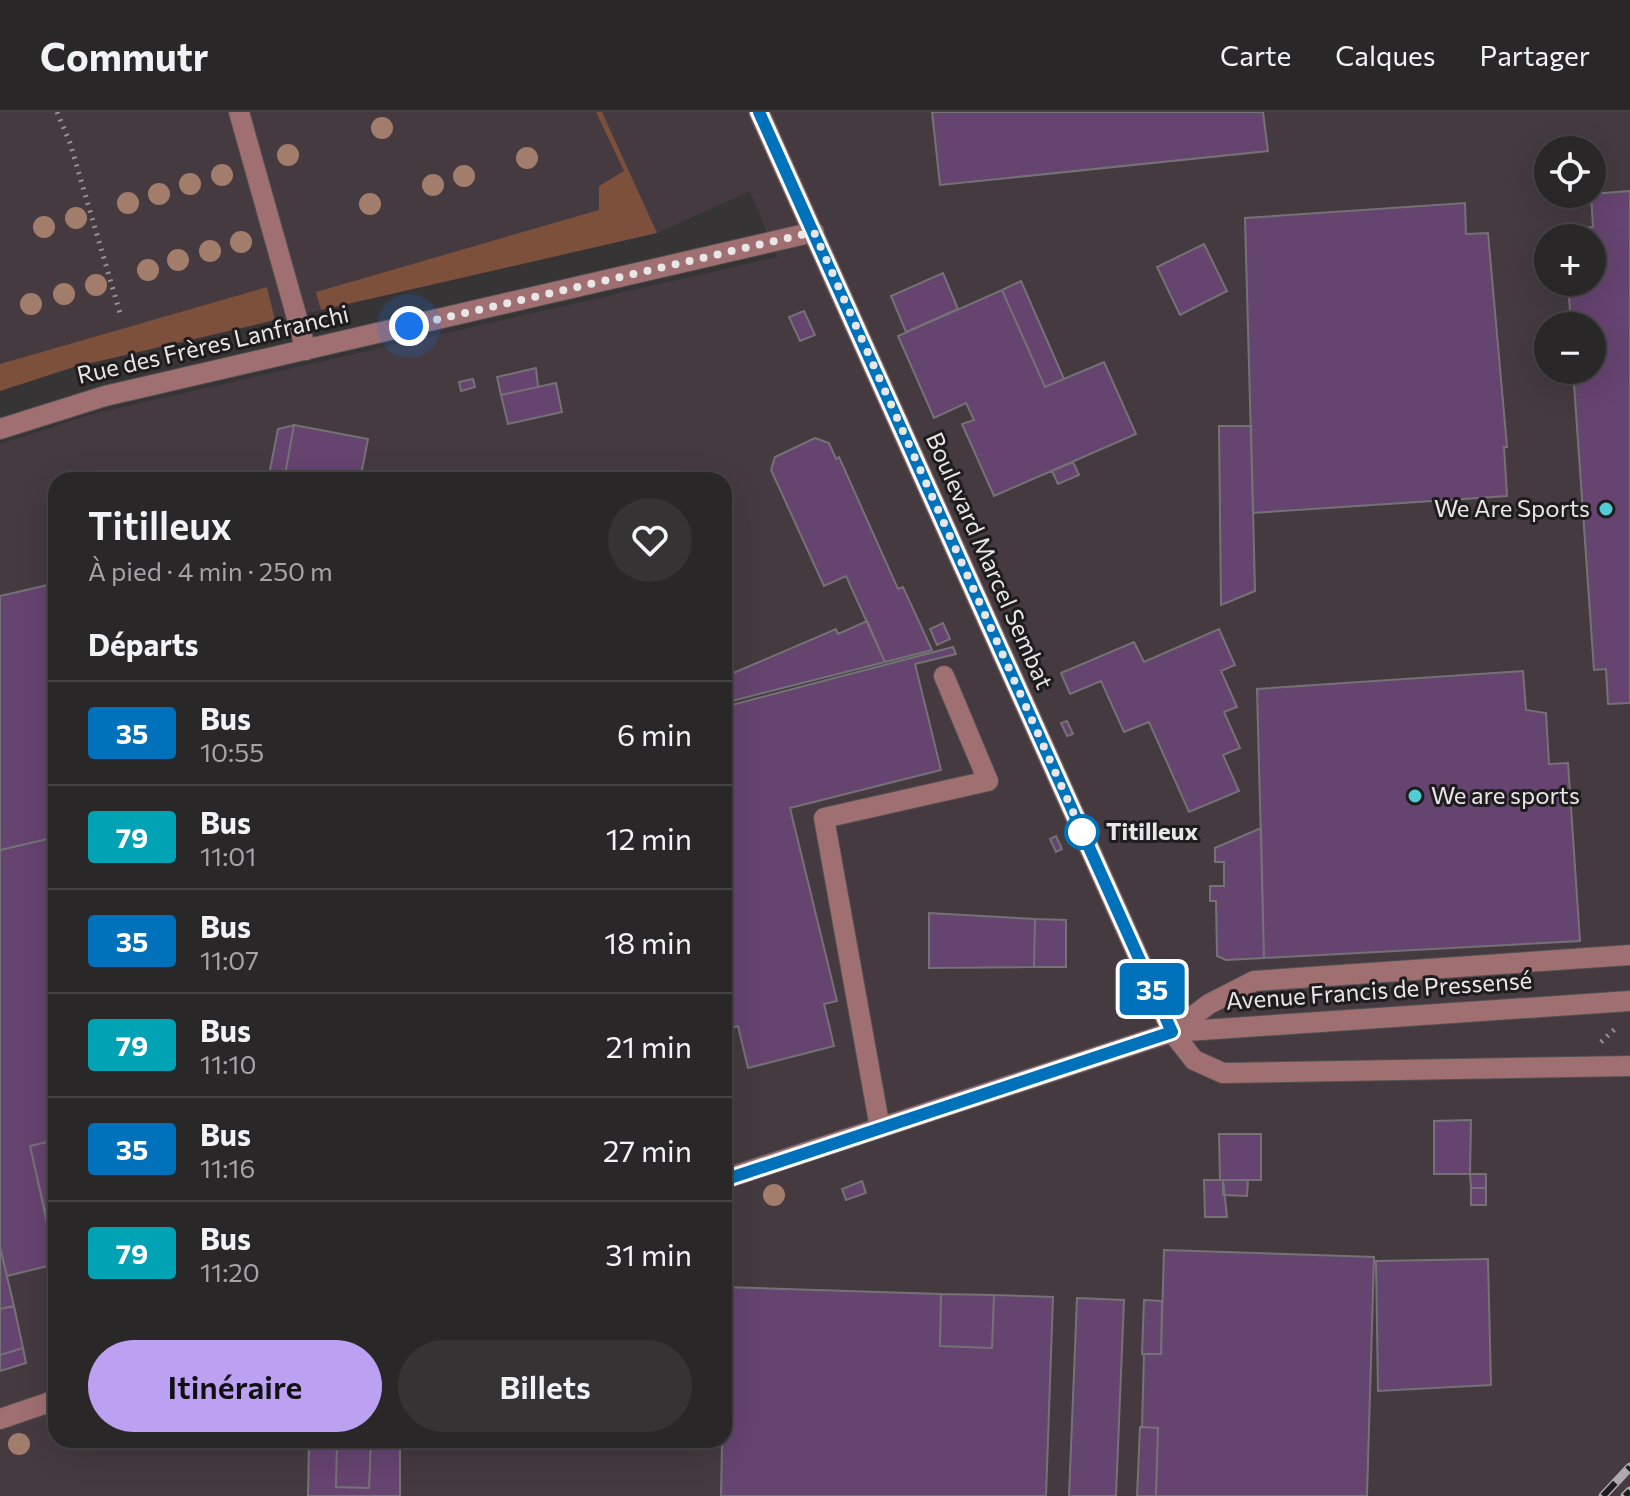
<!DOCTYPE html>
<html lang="fr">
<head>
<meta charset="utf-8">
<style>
	body { margin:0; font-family:Commissioner,sans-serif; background:#353334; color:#f1f3f6; height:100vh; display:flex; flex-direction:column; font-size:30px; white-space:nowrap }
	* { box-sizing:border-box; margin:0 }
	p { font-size:26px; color:#a5a5a8 }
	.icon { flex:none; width:44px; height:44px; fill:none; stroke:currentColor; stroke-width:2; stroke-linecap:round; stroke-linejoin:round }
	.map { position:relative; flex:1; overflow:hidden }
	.details { position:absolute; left:48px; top:360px; width:684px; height:976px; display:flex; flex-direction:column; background:#292728; border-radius:24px; box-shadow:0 8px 32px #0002,0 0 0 2px #454445 }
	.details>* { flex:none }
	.badge { padding:0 16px; border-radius:6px; font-size:28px; line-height:52px }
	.buttons { position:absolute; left:1534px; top:24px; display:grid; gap:16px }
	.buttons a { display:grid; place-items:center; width:72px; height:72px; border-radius:50%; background:#292728; box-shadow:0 8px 32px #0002,0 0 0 2px #454445; font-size:40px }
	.you { position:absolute; width:40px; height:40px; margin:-20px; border:6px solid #fff; border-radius:50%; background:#1a73e8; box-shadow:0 0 0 12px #1a73e833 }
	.map>.badge { position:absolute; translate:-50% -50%; box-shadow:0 0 0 4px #fff }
	h2 { padding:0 40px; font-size:30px; line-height:72px }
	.round { display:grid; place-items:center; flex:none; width:84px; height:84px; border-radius:42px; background:#353334 }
	.summary { display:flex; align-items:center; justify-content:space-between; height:136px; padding:0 40px }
	h1 { font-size:38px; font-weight:600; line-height:60px }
	.action { display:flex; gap:16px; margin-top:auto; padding:16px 40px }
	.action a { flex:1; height:92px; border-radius:48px; background:#bca0f2; color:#111; font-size:32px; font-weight:600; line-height:92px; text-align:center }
	.action a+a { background:#353334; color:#f1f3f6 }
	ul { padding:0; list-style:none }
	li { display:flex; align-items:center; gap:24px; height:104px; padding:0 40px; border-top:2px solid #454445 }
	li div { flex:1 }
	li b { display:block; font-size:30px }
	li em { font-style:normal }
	li .badge { min-width:88px; font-weight:700; text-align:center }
	header { display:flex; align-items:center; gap:48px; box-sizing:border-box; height:112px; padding:0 40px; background:#292728; border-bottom:2px solid #454445 }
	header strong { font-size:38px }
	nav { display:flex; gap:44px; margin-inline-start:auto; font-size:28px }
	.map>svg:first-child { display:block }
</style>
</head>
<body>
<header>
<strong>Commutr</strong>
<nav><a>Carte</a><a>Calques</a><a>Partager</a></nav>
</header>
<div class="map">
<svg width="1630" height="1384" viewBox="0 0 1630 1384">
	<rect width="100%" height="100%" fill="#373436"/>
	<path fill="#443a3f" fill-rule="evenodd" d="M0,0H1630V1384H0V332L92,302L777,145L750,79L657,121L74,255L0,279ZM1548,38H1592V82H1548ZM1548,126H1592V170H1548ZM1548,214H1592V258H1548ZM56,368H724V1328H56Z"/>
	<path fill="#7d503b" d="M596,0H602L657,121L321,198L316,180L599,98V74L624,59Z
		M267,175L275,208L74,255L0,279V252Z"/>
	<path fill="#654470" stroke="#757275" stroke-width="2" d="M932,0H1263L1268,39L940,73Z
		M1630,79V591L1608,592L1606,557L1594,558L1573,258H1592V214H1571L1568,170H1592V126H1565L1564,117L1593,115L1591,82Z
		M1465,91L1466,122L1488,121L1507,335H1504L1507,384L1253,401L1245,106Z
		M1204,132L1227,179L1180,203L1157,155Z
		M943,161L958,197L906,220L891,184Z
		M1021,169L1064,267L1045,275L1002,178Z
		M1002,178L1045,275L1104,250L1136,322L994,384L962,312L974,308L966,291L934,306L898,224Z
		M804,199L815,223L800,229L789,205Z
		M536,256L538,275L501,283L497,265Z
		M473,267L475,275L461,279L459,270Z
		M556,271L562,300L508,312L501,283Z
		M294,313L368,327L360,368H284Z
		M294,313L284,368H268L278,317Z
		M1219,314H1251L1255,479L1221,493Z
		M815,326L829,331L836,347L839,345L898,477L903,475L932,538L885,550L846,464L824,474L771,358L775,345Z
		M1073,350L1079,363L1058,372L1052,359Z
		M56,471V725L0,738V484Z
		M867,509L885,550L724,591V565L836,517L838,522Z
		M943,511L950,527L937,533L930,517Z
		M1219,517L1235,553L1221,559L1237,595L1224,600L1240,636L1223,643L1239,679L1189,700L1149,610L1124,620L1101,569L1070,582L1061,561L1134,530L1144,550Z
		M953,535L956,542L915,552L941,658L790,696L837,889L824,892L834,934L748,956L738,914L724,918V595Z
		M1523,559L1526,598L1546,601L1549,652L1568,651L1580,829L1264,846L1257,577Z
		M1067,609L1073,622L1067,624L1061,611Z
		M1261,716L1264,846L1226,848L1217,844L1216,789H1210V774H1224V750H1215V736Z
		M1056,724L1062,737L1056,740L1050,727Z
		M56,725V1028L30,1034L56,1152L7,1164L0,1135V738Z
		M929,801L1035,807L1034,855L929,856Z
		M1035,807L1066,808V855H1034Z
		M1471,1008L1470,1062H1434V1009Z
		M1219,1022H1261V1068H1220Z
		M56,1028V1110L48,1112L30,1034Z
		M1470,1062H1486V1076H1471Z
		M1204,1068H1223L1227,1105H1205Z
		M1223,1068H1248L1247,1084L1223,1083Z
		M862,1069L866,1081L846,1088L842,1077Z
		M1471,1076H1486V1093H1471Z
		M0,1135L14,1194L0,1197Z
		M1164,1138L1374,1145L1367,1384H1156L1158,1316L1142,1315L1144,1242H1161Z
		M1488,1147L1491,1273L1378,1279L1376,1149Z
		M725,1175L941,1182L940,1234L992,1236L994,1183L1053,1185L1046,1384H721Z
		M941,1182L994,1183L992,1236L940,1234Z
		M1077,1186L1124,1188L1116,1384H1069Z
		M1144,1188L1162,1189L1161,1242H1142Z
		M14,1194L23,1236L0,1243V1197Z
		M23,1236L26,1251L0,1259V1243Z
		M1140,1315L1158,1316L1156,1384H1137Z
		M309,1328H337L336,1375L369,1376L371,1328H400V1384H308Z
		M337,1328H371L369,1376L336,1375Z"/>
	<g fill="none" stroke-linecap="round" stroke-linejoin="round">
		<g stroke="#535052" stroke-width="22">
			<path id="minor" d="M239,0L306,238
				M759,0L1172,920L1194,948L1223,961L1630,954
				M0,317L105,284L814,120
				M1172,920L1209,892L1254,869L1630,843
				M880,1016L824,706L988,669L944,564
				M724,1067L1172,920L1630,889
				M0,1307L56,1288"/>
		</g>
		<path stroke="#949293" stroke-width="5" stroke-dasharray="2 6" stroke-linecap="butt" d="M57,0L70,31L120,201
			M1601,930L1617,915"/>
		<use href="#minor" stroke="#a06f71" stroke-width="20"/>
		<g stroke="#acaaab" stroke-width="9">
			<path id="rail" d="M1603,1384L1630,1355
				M1625,1384L1630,1379"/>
		</g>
		<use href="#rail" stroke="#1e1c1d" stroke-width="6" stroke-dasharray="18" stroke-linecap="butt"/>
	</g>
	<g fill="#a27d6c">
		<circle cx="382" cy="16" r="11"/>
		<circle cx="288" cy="43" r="11"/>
		<circle cx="527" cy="46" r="11"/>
		<circle cx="222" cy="63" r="11"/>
		<circle cx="464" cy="64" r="11"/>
		<circle cx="190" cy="72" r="11"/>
		<circle cx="433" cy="73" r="11"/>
		<circle cx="159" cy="82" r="11"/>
		<circle cx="128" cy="91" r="11"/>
		<circle cx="370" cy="92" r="11"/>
		<circle cx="76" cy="106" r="11"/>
		<circle cx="44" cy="115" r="11"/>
		<circle cx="241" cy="130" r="11"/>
		<circle cx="210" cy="139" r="11"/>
		<circle cx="178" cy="148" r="11"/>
		<circle cx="148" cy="158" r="11"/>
		<circle cx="96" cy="173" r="11"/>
		<circle cx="64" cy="182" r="11"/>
		<circle cx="31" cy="192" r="11"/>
		<circle cx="774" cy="1083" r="11"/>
		<circle cx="19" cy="1332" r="11"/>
	</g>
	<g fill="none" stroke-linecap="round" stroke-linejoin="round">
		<g stroke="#fff" stroke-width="18">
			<path id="line" d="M724,1068L1172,920L759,0"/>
		</g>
		<use href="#line" stroke="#0072bc" stroke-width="12"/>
		<path stroke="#e8e6e7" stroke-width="8" stroke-dasharray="0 14.4" d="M409,214L814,120L1082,720"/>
	</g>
	<g fill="#51ccd4" stroke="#1e1c1d" stroke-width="3">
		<circle cx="1606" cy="397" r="8"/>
		<circle cx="1415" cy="684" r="8"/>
	</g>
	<circle fill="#fff" stroke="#0072bc" stroke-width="4" cx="1082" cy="720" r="16"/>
	<g text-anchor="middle" stroke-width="6" stroke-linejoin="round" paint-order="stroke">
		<g font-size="24" fill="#e8e6e7" stroke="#1e1c1d">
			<text transform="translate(213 233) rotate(-13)" y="8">Rue des Frères Lanfranchi</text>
			<text transform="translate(989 449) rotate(66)" y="8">Boulevard Marcel Sembat</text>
			<text transform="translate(1379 879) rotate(-4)" y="8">Avenue Francis de Pressensé</text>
		</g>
		<g font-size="24" fill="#e8e6e7" stroke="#1e1c1d" text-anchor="end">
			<text x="1590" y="405">We Are Sports</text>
			<text x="1431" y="692" text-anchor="start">We are sports</text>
		</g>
		<g font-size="24" font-weight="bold" fill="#e8e6e7" stroke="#1e1c1d" text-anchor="start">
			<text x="1106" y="728">Titilleux</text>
		</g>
	</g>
</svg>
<div class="buttons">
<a><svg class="icon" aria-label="locate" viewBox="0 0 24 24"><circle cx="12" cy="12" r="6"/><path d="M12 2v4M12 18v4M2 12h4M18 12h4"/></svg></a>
<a>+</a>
<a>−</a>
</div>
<div class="you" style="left:409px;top:214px"></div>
<b class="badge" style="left:1152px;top:877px;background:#0072bc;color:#fff">35</b>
<section class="details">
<div class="summary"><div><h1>Titilleux</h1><p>À pied · 4 min · 250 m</p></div><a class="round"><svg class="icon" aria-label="heart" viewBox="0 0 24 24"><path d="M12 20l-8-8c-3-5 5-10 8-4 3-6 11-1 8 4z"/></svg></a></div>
<h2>Départs</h2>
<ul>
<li><span class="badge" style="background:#0072bc;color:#fff">35</span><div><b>Bus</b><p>10:55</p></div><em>6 min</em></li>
<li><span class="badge" style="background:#00a3b4;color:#fff">79</span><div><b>Bus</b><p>11:01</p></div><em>12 min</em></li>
<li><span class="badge" style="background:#0072bc;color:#fff">35</span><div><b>Bus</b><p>11:07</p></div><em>18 min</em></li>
<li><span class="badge" style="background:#00a3b4;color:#fff">79</span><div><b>Bus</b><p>11:10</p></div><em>21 min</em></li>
<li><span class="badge" style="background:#0072bc;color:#fff">35</span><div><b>Bus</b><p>11:16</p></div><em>27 min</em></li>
<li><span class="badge" style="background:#00a3b4;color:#fff">79</span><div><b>Bus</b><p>11:20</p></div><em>31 min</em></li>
</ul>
<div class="action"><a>Itinéraire</a><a>Billets</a></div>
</section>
</div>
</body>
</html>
